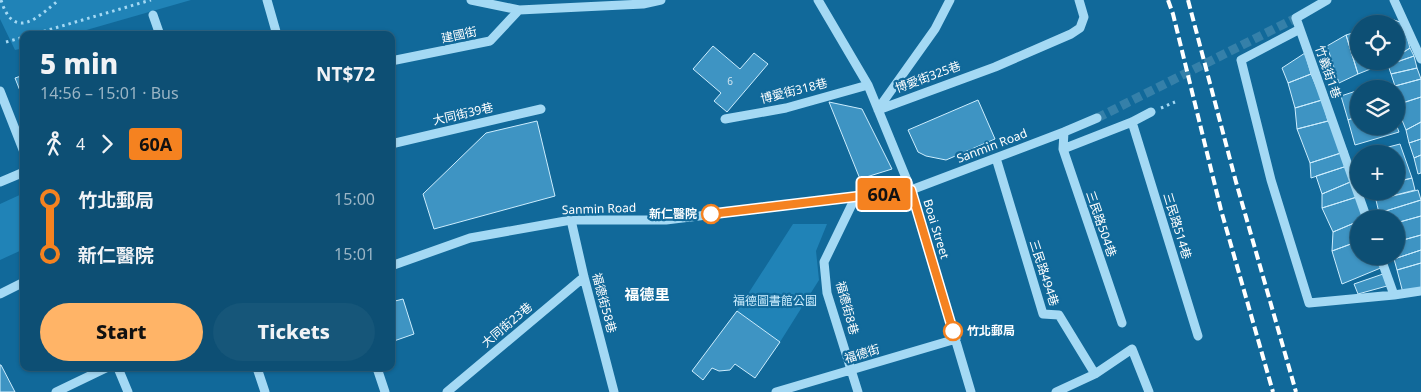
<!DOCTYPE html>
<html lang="en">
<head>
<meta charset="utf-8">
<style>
	body { margin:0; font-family:"Noto Sans","Noto Sans TC",sans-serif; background:#165679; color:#f1f3f6; height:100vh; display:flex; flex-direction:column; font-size:19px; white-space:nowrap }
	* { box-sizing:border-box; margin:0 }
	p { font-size:16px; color:#9ab5c5 }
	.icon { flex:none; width:28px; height:28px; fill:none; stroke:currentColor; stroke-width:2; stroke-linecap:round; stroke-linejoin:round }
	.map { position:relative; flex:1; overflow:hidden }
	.details { position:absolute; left:20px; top:31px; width:375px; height:340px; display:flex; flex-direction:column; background:#0d4f74; border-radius:10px; box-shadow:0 1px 4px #0004,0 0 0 1px #2d6686 }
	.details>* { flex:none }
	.badge { padding:0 10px; border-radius:4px; font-size:18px; line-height:32px }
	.controls { position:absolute; left:1350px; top:15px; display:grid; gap:10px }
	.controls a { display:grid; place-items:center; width:55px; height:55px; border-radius:50%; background:#0d4f74; box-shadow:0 1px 4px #0004,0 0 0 1px #2d6686; font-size:25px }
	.map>.badge { position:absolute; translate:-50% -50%; box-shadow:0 0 0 2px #fff }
	.legs { display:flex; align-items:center; gap:8px; height:55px; padding:0 20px; font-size:16px }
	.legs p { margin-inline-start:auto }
	.summary { display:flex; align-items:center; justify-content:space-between; height:85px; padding:0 20px }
	h1 { font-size:28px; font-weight:800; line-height:38px }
	.primary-button { display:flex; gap:10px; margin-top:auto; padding:10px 20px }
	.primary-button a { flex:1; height:58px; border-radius:30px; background:#ffb467; color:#111; font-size:20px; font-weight:800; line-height:58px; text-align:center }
	.primary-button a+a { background:#165679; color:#f1f3f6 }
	ul { padding:0 20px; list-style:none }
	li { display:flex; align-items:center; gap:18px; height:55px; font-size:19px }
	li i { display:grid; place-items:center; width:8px; height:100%; margin:0 6px; background:currentColor }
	li i::after { content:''; width:12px; height:12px; margin:-6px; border:4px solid; border-radius:50%; background:#0d4f74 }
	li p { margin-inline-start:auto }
	li:first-child i { background:linear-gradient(#0000 50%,currentColor 0) }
	li:last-child i { background:linear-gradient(currentColor 50%,#0000 0) }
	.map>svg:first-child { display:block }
</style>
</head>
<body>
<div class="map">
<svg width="1421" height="392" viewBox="0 0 1421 392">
	<rect width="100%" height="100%" fill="#11699a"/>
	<path fill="#2083b7" d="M0,0H191L69,35H24V48L15,50L0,19Z
		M24,193V249L0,260V204Z
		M793,224H827L816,251L819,280L780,342L737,311Z"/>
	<path fill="#3e94c3" stroke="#ccedfe" d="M1391,19L1403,23L1410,48L1396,57V24H1381Z
		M1359,31V61H1371L1373,68L1358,74L1346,35Z
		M1346,35L1358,74L1339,83L1327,46Z
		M713,46L740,69L754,53L768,64L727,112L714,101L721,93L693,69Z
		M1410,48L1414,56L1388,65L1389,62L1396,61V57Z
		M1305,53L1311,74L1288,83L1282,68Z
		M1414,56L1417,68L1391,74L1388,65Z
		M1417,68L1421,79L1395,86L1391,74Z
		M1311,74L1322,100L1295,108L1288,83Z
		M24,75V101L15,78Z
		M1421,79V97L1396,105V89H1392L1395,86Z
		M1382,81L1385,89H1362Z
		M1359,90V116L1348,120L1341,96Z
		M1421,97V122L1406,130L1396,105Z
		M978,100L995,139L946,160L926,156L918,152L908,130Z
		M1322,100L1328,121L1297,129L1295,108Z
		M829,102L862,109L892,169L860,179Z
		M1359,116V126H1396V124L1399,132L1355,145L1348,120Z
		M537,121L555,196L434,229L423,194L486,133Z
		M1328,121L1347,151L1310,163L1297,129Z
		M1421,122V139L1409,143L1406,130Z
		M1421,139V155L1414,158L1409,143Z
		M1400,144L1412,178L1396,182V154H1361Z
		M1347,151L1350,165L1311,178L1310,163Z
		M1421,155V173L1418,174L1414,158Z
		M1350,165L1355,180L1322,194L1316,176Z
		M1412,178L1415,190L1376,200L1373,191H1396V182Z
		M1355,180L1360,196L1322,208V194Z
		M1418,190L1421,200L1379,213L1376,200Z
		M1360,196L1366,218L1359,219V221L1333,232L1322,208Z
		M1421,200V216L1396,223V219H1381L1379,213Z
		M1421,216V235L1396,242V223Z
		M1359,221V241L1332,251L1333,232Z
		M1421,235V250L1394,259L1393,256H1396V242Z
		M1359,241V256H1379L1383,267L1342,284L1332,251Z
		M1421,250V263L1397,270L1394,259Z
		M1421,263V290L1403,293L1397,270Z
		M1383,274L1387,286L1358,294L1354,284Z
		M403,299L414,334L391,342V302Z
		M737,311L780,342L755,378L735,364L730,370L719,371L712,368L703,380L692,371Z
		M0,365H1L15,392H0Z"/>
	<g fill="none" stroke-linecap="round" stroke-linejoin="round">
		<path stroke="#3580a9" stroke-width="9" stroke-dasharray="9 4.5" stroke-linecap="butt" d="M1097,118L1296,18"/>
		<path stroke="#a4d9f4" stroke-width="3" stroke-dasharray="2.5 4" stroke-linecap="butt" d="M1,0C14,42 38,17 59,0
			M31,35L151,0
			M6,42L24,37
			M1161,108L1175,102"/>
		<path stroke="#a4d9f4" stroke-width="9" d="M267,0L277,35
			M471,0L519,10L643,4L661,0
			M818,0L868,85L911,190L971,392
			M1327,0L1296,18L1367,219
			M1394,0L1421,59
			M153,15L160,35
			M1300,29L1241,60L1271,180L1309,303L1394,295
			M391,61L490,41L519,10
			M0,91L24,152
			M878,109L935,29L950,0
			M878,110L995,67L1071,34L1080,28L1084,17L1079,0
			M725,119L786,108L868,85
			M1132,122L1198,336
			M1064,132L1063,149L1122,323
			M391,144L541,109
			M1063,149L1132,122L1151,112
			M996,158L1043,314L1059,315L1095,374
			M0,182L24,172
			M855,198L824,262L827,293L858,392
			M571,220L584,277L614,392
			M1380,256L1394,295L1421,291
			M391,266L470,238L571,220H666L911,190L1064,132L1097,118
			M0,294L24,282
			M118,368L128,392
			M257,368L265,392
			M377,368L385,392
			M56,392L106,368
			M447,392L584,277
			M776,392L956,339
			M1056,392L1095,374L1132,349L1149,392"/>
		<path stroke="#fff" stroke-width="4" stroke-dasharray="9 4" stroke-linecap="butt" d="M1168,0L1173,14L1221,210L1273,392
			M1188,0L1236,182L1296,392"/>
	</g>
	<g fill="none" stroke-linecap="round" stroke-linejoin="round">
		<g stroke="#fff" stroke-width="11">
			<path id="line-1" d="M711,214L911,190L953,331"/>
		</g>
		<use href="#line-1" stroke="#f58220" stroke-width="8"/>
	</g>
	<g fill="#fff" stroke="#f58220" stroke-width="2.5">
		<circle cx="711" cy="214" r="9"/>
		<circle cx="953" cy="331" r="9"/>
	</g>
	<g text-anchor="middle" stroke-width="4.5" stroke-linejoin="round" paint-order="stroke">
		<g font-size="10" fill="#cfe4f0">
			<text x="730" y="85">6</text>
		</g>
		<g font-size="12" fill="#fff" stroke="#11699a">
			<text transform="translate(459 35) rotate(-12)" y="4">建國街</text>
			<text transform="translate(1328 72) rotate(71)" y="4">竹義街1巷</text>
			<text transform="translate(928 77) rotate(-20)" y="4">博愛街325巷</text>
			<text transform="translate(794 91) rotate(-14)" y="4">博愛街318巷</text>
			<text transform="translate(463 114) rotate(-13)" y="4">大同街39巷</text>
			<text transform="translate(992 146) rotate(-21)" y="4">Sanmin Road</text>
			<text transform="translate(599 209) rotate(-2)" y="4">Sanmin Road</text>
			<text transform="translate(1101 224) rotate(71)" y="4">三民路504巷</text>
			<text transform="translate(1177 226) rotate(73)" y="4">三民路514巷</text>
			<text transform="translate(936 229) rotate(73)" y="4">Boai Street</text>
			<text transform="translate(1044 273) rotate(72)" y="4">三民路494巷</text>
			<text transform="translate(604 303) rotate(75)" y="4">福德街58巷</text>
			<text transform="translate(847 308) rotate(75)" y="4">福德街8巷</text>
			<text transform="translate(507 325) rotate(-40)" y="4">大同街23巷</text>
			<text transform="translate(862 354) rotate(-17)" y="4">福德街</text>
		</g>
		<g font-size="12" font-weight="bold" fill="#fff" stroke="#11699a" text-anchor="end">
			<text x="697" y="218">新仁醫院</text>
			<text x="967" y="335" text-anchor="start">竹北郵局</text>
		</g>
		<g font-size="12" fill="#ccedfe" stroke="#11699a">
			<text x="775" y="305">福德圖書館公園</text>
		</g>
		<g font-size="15" font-weight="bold" fill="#fff" stroke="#11699a">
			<text x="647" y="300">福德里</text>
		</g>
	</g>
</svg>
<div class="controls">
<a><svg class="icon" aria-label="locate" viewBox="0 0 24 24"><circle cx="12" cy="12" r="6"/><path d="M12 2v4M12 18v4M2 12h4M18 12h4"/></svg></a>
<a><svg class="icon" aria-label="layers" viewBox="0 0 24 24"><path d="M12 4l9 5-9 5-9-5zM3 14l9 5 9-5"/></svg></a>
<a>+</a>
<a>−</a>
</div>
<b class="badge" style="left:884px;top:194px;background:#f58220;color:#111">60A</b>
<section class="details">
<div class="summary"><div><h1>5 min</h1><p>14:56 – 15:01 · Bus</p></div><b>NT$72</b></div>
<div class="legs"><svg class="icon" aria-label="walk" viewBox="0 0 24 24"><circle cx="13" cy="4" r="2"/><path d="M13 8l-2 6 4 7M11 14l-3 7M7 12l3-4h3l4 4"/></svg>4<svg class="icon" aria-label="forward" viewBox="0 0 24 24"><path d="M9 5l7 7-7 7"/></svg><b class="badge" style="background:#f58220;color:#111">60A</b></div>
<ul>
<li><i style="color:#f58220"></i><b>竹北郵局</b><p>15:00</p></li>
<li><i style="color:#f58220"></i><b>新仁醫院</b><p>15:01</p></li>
</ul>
<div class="primary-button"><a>Start</a><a>Tickets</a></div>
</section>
</div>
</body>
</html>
